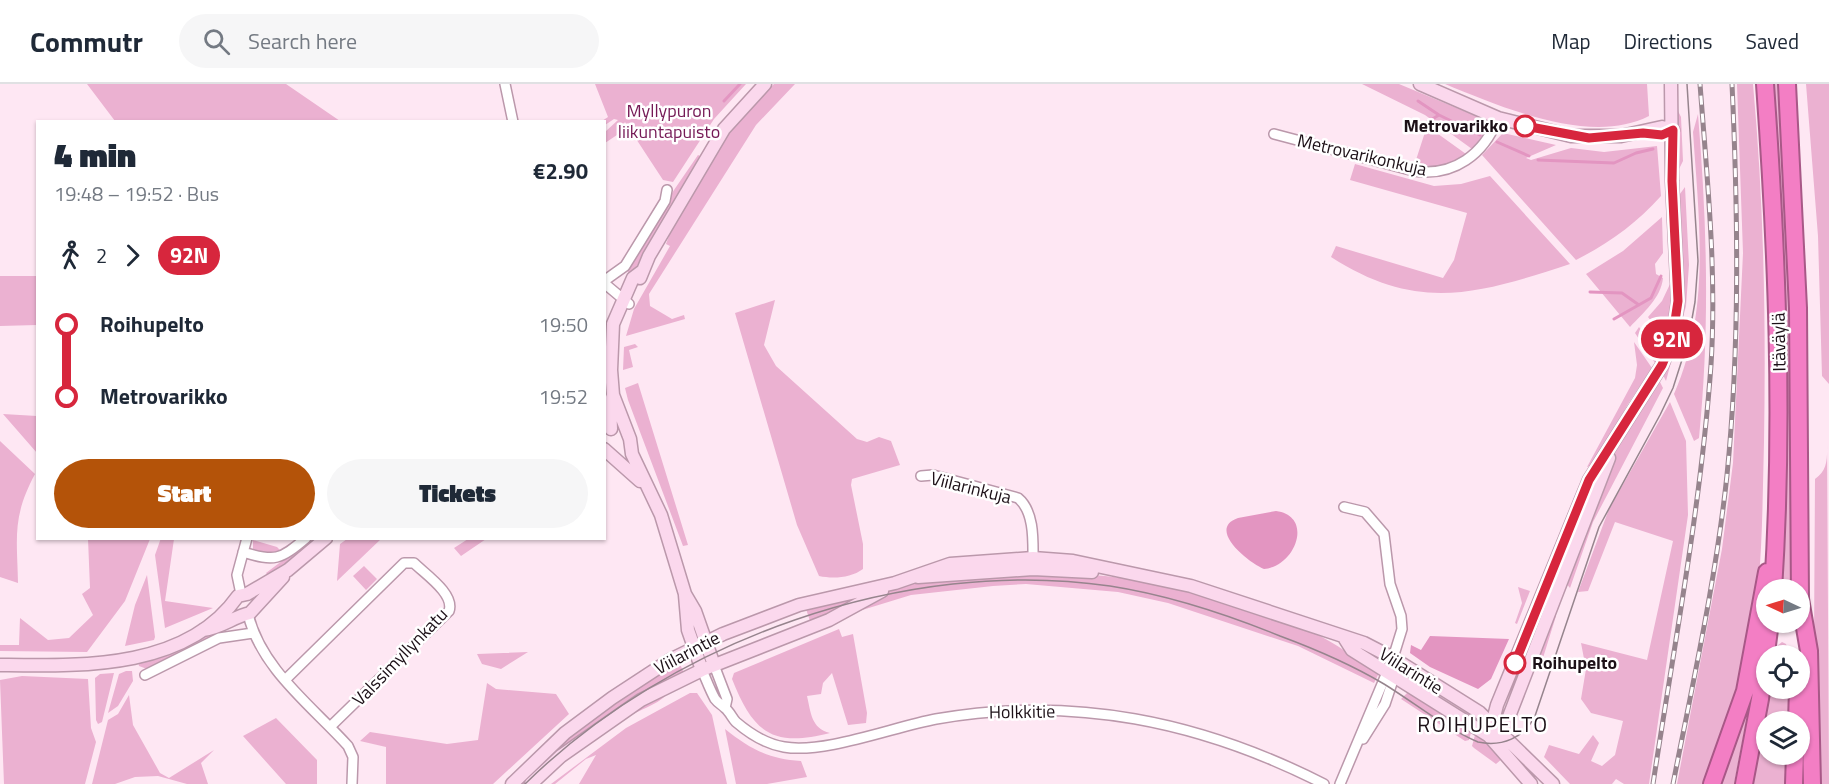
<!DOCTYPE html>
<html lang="en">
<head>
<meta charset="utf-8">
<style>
	body { margin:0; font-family:"Titillium Web",sans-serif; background:#f6f6f7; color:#1f2937; height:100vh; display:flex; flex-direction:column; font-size:22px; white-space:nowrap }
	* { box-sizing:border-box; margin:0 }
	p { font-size:20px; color:#747a83 }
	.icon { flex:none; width:33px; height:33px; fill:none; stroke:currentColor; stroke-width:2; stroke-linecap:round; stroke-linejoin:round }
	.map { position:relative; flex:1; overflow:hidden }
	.panel { position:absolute; left:36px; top:36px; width:570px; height:420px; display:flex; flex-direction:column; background:#fff; border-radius:0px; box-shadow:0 2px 4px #0004 }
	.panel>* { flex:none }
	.badge { padding:0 12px; border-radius:20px; font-size:21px; line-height:39px }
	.needle { width:39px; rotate:274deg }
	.fabs { position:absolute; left:1756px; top:495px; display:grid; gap:12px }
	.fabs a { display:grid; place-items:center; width:54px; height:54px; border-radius:50%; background:#fff; box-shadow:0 2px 4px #0004; font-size:30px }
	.map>.badge { position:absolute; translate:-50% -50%; box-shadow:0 0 0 3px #fff }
	.legs { display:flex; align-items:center; gap:9px; height:66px; padding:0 18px; font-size:20px }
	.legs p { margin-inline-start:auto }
	.summary { display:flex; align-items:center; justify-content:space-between; height:102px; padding:0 18px }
	h1 { font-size:33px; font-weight:800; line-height:45px }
	.button { display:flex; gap:12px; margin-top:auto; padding:12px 18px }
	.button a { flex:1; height:69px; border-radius:36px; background:#b45309; color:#fff; font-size:24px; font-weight:800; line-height:69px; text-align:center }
	.button a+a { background:#f6f6f7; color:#1f2937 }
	ul { padding:0 18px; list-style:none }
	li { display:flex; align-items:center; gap:21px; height:72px; font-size:22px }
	li i { display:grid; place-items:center; width:9px; height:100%; margin:0 8px; background:currentColor }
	li i::after { content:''; width:15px; height:15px; margin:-8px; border:4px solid; border-radius:50%; background:#fff }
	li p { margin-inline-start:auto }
	li:first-child i { background:linear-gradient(#0000 50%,currentColor 0) }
	li:last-child i { background:linear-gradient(currentColor 50%,#0000 0) }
	header { display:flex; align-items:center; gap:36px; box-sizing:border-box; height:84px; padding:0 30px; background:#fff; border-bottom:2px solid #e0e1e3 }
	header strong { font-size:28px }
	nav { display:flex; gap:33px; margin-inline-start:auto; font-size:21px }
	.search { width:420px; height:54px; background:#f6f6f7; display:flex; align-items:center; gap:15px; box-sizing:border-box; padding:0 21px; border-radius:33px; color:#747a83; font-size:22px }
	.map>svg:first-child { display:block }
</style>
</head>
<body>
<header>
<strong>Commutr</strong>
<div class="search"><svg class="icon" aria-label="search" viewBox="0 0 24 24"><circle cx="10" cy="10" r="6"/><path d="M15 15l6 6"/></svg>Search here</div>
<nav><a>Map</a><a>Directions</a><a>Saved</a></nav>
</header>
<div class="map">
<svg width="1829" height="700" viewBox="0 0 1829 700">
	<rect width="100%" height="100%" fill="#fee7f3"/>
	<path fill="#ebb1d1" d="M87,0H286L340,37H115Z
		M595,0H746L714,35L673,98L663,96L625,38L617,51L605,59V48L618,36L614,35L605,41L602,37L608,33Z
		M774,0H795L756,41L649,210L650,222L672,235L684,231L685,235L626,252L634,225L670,162L666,160C688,100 728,43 774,0Z
		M1362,0H1399L1483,35L1484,50L1472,65L1425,31Z
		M1445,0H1647L1649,32C1591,62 1501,23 1445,0Z
		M1737,0H1753C1764,120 1766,238 1764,358C1762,431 1763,505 1747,576C1738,618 1719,660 1704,700H1677L1722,465L1733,379L1743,169Z
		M1774,0H1780L1788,184L1791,506L1782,505C1794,338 1784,167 1774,0Z
		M1806,0H1829V300L1822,292L1818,152Z
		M1678,27L1681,33L1683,77L1676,91Z
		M1698,30C1707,140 1710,243 1699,354L1694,357L1674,310C1711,226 1699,137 1693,48Z
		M1427,42L1466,70C1450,83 1434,85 1415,79Z
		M1503,49L1556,61L1526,74L1531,76L1571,64L1604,68L1657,62L1661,112C1636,140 1609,159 1576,176L1482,71Z
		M698,71L700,72L632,191L628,189V183L674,106Z
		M1355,80L1434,102L1461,100L1490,92L1570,180C1478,210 1418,229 1331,173L1336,162L1443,194L1454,176L1467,129L1350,96Z
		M1685,103L1689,181L1686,222L1666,297L1662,289L1673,267L1677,114Z
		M1662,133L1663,169L1655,180L1656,190L1663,194C1661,214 1643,229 1630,243L1586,190L1623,167Z
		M0,192H37V241L0,242Z
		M1670,200H1672C1673,227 1669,254 1655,279L1635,249L1639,243L1649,257H1653L1656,244L1648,233L1662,217Z
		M775,216L764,261L776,282L857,355L867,358L879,353L891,357L900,381L852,395L851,401L863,460V485C851,494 833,495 819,492L797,441L735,229Z
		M1634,258L1652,284L1628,320L1594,381L1587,383L1635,294L1637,281Z
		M635,260L638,263L629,266L633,283L623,286L624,263Z
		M1658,294L1663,304L1593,438L1570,504L1565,498L1614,370L1630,339Z
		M638,299L688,461L683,462L628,316L625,304Z
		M1670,318L1686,357L1688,431L1649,700H1624L1616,695L1612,700H1570L1544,673L1549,661L1579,670L1593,651L1599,659L1591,677L1602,682L1615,671L1623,637L1591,629L1581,615L1586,585L1581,559L1647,576L1673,457L1615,438L1588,507L1578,508L1609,425Z
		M3,330L37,332V369Z
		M1827,355L1829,700H1817L1814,557L1815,395C1829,386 1827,372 1827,355Z
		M0,357L35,390C12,433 17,453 18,499L0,493Z
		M161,454L174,455L165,517L213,524L165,544L155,471Z
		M88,455H150L125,517L87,568L0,567V561H19L20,534L48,556L69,554L93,531L82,510L90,504Z
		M311,455H316L269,493L266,489Z
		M347,455H381L337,497L340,460Z
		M468,455H486L461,472L454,464Z
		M253,456L277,463L283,469L278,473L253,468Z
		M364,482L377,495L366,506L353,492Z
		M990,489C1020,490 1051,489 1081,490C1159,495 1241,516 1312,548C1335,559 1357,575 1379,589L1374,599L1298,562L1168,519L1118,508L1026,500L993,502L911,511L859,527L857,523L906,500Z
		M147,491L155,553L154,556L125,562L135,521Z
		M1518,503L1530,507L1517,540L1515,539L1522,519Z
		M872,507L811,540L805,522Z
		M1552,530L1556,532L1542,577L1538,576Z
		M839,545L842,553L853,550L867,629L866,639L848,641L832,589L823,599L821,610L807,612C811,629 811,644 830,649C772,664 753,648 732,595L734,589Z
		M212,549L214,552L147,585L139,582L138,577Z
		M1782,558L1786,560L1790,571H1775L1777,562Z
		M528,568L501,585L482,580L477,570Z
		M679,578L684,589L611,629L572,658L526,700H514L541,673L667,581Z
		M126,587H132L133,597L118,622L108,629L119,590Z
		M114,589L102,638L98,640L96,636L95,594L100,590Z
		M22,592L88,595L91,644L96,658L85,700H4L0,596Z
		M1410,593L1459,625L1474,630V635L1409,596Z
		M1754,597L1734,700H1719Z
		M487,599L496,605L556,610L569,630L493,700H386V663L360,657L370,648L447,660L478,656Z
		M1770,605H1789V637L1767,638V670L1787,671L1786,700H1751Z
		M669,607C664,618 641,625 630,632C598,651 567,674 540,700H534L623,632Z
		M1408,608L1472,645L1469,656L1465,657L1401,615Z
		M690,609H697L712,631L727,700H579L596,671L586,675L555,700H551L626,644Z
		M129,611L133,641L160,689L169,694L214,666L201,679L208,700H187L158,692L135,693L115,700H92L108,636L118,630Z
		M276,634L317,676V700H286L243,652Z
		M725,645C750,665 769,675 801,677L807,693L767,700H736Z
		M1475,651L1480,652L1503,674L1496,680L1474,664L1472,662Z"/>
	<path fill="#e395c1" d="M1276,427C1314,432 1296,482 1264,485C1249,479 1206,445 1238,434Z
		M1430,552L1509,555L1491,595L1478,605L1430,583L1410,569L1411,561L1421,566Z"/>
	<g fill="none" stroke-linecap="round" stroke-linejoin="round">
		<path stroke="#e395c1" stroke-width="3" d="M724,17L740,0
			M1418,17L1439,31L1480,51
			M1421,42L1439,31
			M1497,58L1529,72
			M1538,76L1614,79L1636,69L1653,65
			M1590,208L1622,209L1639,221
			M1614,235L1651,214L1661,192"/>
		<g stroke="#bb98ab" stroke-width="12">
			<path id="street" d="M505,0L513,38
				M1274,50L1414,87C1454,93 1484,70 1498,34
				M604,197L625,182L665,117L667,106
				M604,199L629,220
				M921,392L933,391L1018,414C1035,428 1033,458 1033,479
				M243,468C275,478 280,476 306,454
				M241,510L237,491L247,454
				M248,530C261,585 312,622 348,662L353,673L352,700
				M714,581L727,615L725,624
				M702,586C706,595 710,606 715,615C718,619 721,620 725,624C730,628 732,634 736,638C750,650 766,660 784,663C825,670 893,643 936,635C1073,611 1200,637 1324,700
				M145,591L219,554L253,549
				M285,596L404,479H414C425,490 455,510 449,527L331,642
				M1363,655L1385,620L1395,590
				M1340,700L1393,574L1402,545L1401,532L1390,500L1384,450L1365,428L1344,423"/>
		</g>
		<g stroke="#bb98ab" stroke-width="15">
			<path id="secondary" d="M1420,0L1498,34L1571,52H1621L1662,43L1673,46
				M641,188L633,194L613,240L611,286L613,311L630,355L632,370L661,431L685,510L695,527L714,581
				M640,194L649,172L724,45L765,0
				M611,345L610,319L613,311
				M604,365L640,397
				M918,493L1033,485L1092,488
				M685,511L688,546L702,586
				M203,546C221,544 233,533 250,529L283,493
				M1345,555L1352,566L1489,652L1531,700
				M0,581C80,582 186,586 238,512L247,510L288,486L326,454
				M1496,650L1506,641L1510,630L1609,374
				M1489,652L1497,621L1589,396L1662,281L1672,257L1678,217L1672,97L1671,0
				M512,700L565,649L612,614L670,576L723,550L799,521L895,499L950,480L1033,474L1073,477L1191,502L1364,559L1393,574L1479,628L1553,700
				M531,700L561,672L641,616L702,586L829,536L882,507"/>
		</g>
		<g stroke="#a85887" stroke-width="20">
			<path id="highway" d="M1765,0C1777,168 1784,338 1773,506
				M1787,0L1798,224L1800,516
				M1800,515L1809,567L1812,700
				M1797,638L1798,604
				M1712,700L1745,607L1767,488
				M1744,700L1760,615L1770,538
				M1794,700L1795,670"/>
		</g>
		<use href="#street" stroke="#fff" stroke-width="9"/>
		<use href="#secondary" stroke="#fbd8ed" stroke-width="12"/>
		<use href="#highway" stroke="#f37ec4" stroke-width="16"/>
		<path stroke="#96848d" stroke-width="1.5" d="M525,700C671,556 905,472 1110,502C1168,511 1226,530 1280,552C1315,565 1352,581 1384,600C1415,619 1445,644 1478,658C1502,663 1524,654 1535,632L1599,443L1660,331L1673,304L1688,257L1695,218L1698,177L1687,0"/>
		<g stroke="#96848d" stroke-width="5">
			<path id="rail" d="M1653,700C1674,562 1701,421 1711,281C1717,187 1707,94 1700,0
				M1673,700C1693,598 1716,495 1727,391C1740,261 1738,130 1732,0"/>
		</g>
		<use href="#rail" stroke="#fff" stroke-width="3" stroke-dasharray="9" stroke-linecap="butt"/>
	</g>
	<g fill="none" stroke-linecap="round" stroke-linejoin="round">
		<g stroke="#fff" stroke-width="14">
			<path id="line-1" d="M1515,579L1589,396L1662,281L1672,257L1678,217L1672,97L1673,46L1662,51L1643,49L1589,54L1525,42"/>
		</g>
		<use href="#line-1" stroke="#d7263d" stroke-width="9"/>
	</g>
	<g fill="#fff" stroke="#d7263d" stroke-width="3">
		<circle cx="1525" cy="42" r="10"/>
		<circle cx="1515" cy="579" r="10"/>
	</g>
	<g text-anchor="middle" stroke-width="5" stroke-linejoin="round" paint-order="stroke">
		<g font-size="18" fill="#751a56" stroke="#fff">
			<text x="669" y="33">Myllypuron<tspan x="669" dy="21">liikuntapuisto</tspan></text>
		</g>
		<g font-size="18" font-weight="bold" fill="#1c1017" stroke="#fff" text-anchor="end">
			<text x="1508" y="48">Metrovarikko</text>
			<text x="1532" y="585" text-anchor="start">Roihupelto</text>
		</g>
		<g font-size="18" fill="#1c1017" stroke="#fff">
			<text transform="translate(1362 71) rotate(13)" y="6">Metrovarikonkuja</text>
			<text transform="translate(1779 258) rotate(-91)" y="6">Itäväylä</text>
			<text transform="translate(971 404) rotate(14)" y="6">Viilarinkuja</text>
			<text transform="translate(687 569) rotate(-28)" y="6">Viilarintie</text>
			<text transform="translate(400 573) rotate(-46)" y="6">Valssimyllynkatu</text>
			<text transform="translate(1411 587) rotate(32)" y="6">Viilarintie</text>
			<text transform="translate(1022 628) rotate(-1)" y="6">Holkkitie</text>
		</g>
		<g font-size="21" letter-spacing="1.5" fill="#1c1017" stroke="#fff">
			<text x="1483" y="648">ROIHUPELTO</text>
		</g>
	</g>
</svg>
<div class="fabs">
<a><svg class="needle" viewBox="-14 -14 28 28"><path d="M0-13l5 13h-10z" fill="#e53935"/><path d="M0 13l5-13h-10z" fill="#747a83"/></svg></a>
<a><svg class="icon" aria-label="locate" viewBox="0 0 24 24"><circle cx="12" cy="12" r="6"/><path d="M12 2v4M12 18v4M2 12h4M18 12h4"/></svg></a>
<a><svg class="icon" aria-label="layers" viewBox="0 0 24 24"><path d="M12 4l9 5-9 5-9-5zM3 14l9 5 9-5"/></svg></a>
</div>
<b class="badge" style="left:1672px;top:255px;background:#d7263d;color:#fff">92N</b>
<section class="panel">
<div class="summary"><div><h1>4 min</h1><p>19:48 – 19:52 · Bus</p></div><b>€2.90</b></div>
<div class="legs"><svg class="icon" aria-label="walk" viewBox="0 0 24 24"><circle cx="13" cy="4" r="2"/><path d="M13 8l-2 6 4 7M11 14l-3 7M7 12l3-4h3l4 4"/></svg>2<svg class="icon" aria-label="forward" viewBox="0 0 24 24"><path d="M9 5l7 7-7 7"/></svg><b class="badge" style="background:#d7263d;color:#fff">92N</b></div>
<ul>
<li><i style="color:#d7263d"></i><b>Roihupelto</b><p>19:50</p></li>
<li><i style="color:#d7263d"></i><b>Metrovarikko</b><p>19:52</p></li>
</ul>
<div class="button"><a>Start</a><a>Tickets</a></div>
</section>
</div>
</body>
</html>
